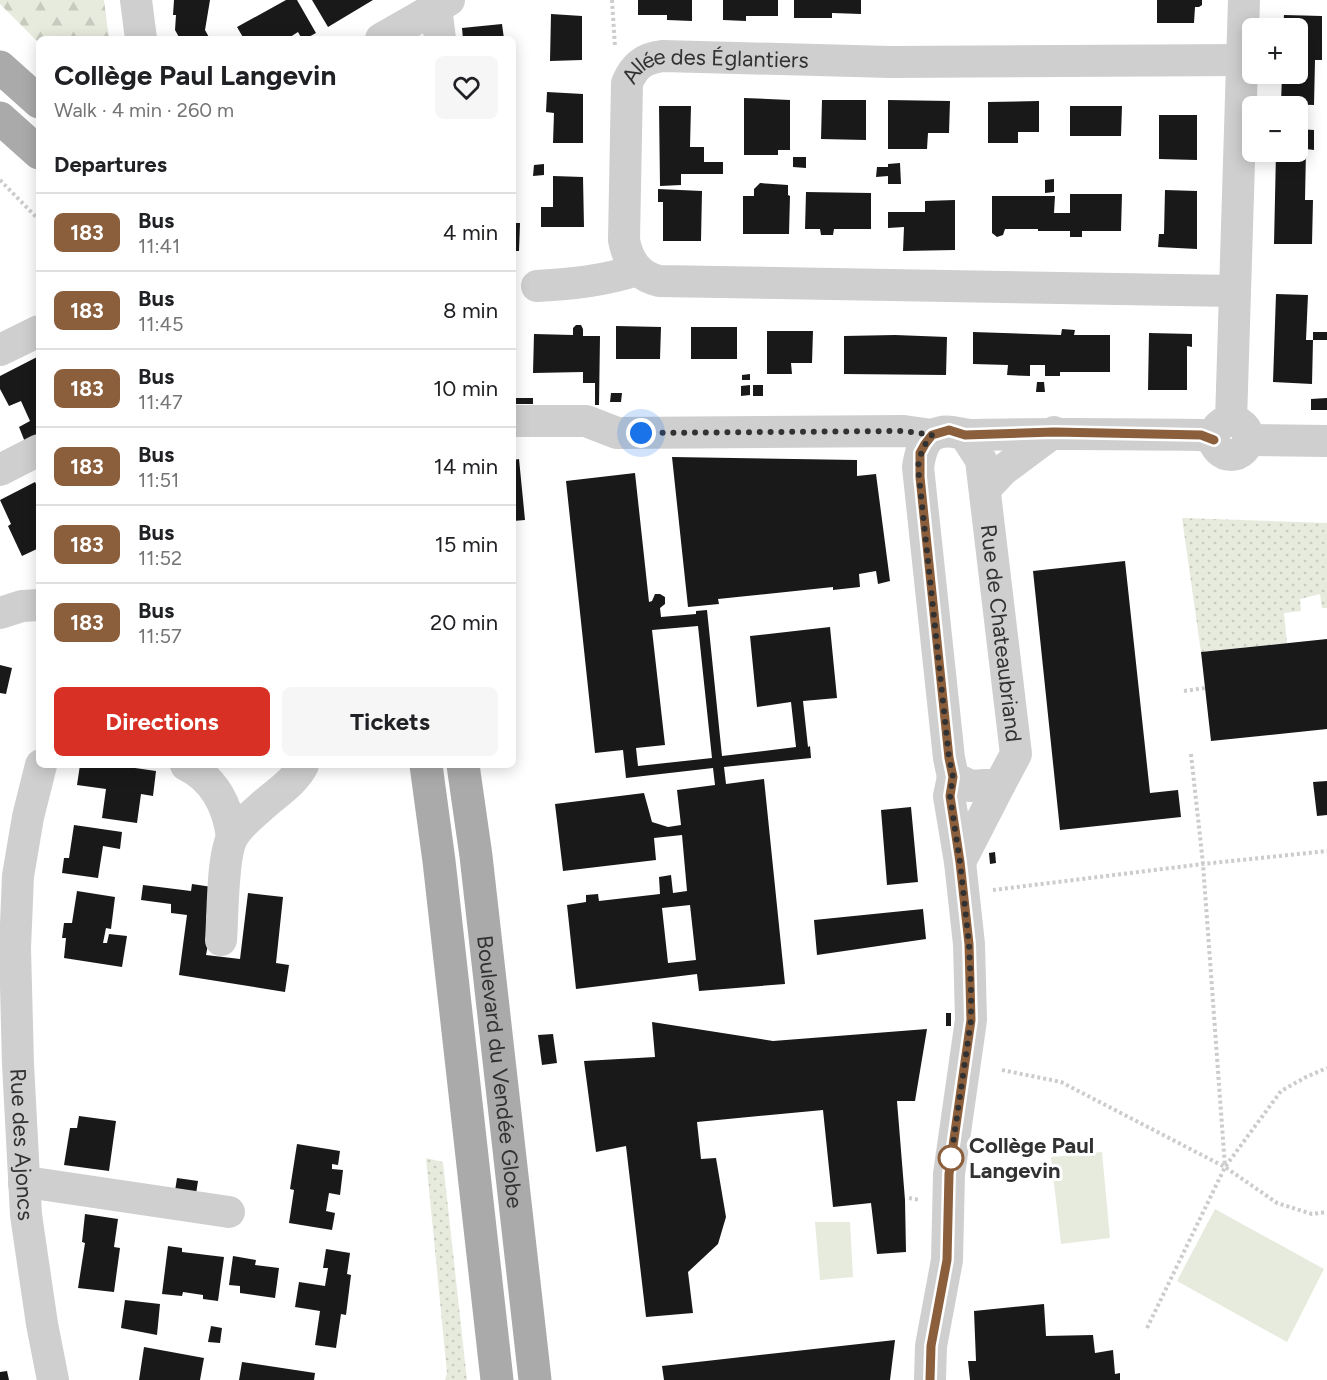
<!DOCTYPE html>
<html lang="en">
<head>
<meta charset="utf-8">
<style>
	body { margin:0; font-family:Figtree,sans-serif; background:#f6f6f6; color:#202124; height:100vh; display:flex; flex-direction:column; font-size:22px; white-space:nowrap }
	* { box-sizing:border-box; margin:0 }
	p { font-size:20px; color:#757577 }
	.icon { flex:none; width:33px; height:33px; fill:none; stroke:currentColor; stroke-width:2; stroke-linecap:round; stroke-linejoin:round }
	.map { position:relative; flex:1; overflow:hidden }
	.details { position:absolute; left:36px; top:36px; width:480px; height:732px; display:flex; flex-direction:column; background:#fff; border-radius:9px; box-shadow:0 3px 15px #0003 }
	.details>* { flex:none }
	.badge { padding:0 12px; border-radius:9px; font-size:21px; line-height:39px }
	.controls { position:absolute; left:1242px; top:18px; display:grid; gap:12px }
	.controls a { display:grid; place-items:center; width:66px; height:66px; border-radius:9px; background:#fff; box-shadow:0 3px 15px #0003; font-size:30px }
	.you { position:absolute; width:30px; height:30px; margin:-15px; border:4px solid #fff; border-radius:50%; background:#1a73e8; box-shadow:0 0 0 9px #1a73e833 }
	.map>.badge { position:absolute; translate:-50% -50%; box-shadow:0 0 0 3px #fff }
	h2 { padding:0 18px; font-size:22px; line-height:54px }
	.round { display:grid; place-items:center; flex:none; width:63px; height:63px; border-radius:9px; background:#f6f6f6 }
	.overview { display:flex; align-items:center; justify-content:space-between; height:102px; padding:0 18px }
	h1 { font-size:28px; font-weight:700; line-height:45px }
	.action { display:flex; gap:12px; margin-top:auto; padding:12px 18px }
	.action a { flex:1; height:69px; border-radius:9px; background:#d93025; color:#fff; font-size:24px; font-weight:700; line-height:69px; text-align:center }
	.action a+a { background:#f6f6f6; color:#202124 }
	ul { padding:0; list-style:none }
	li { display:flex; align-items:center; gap:18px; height:78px; padding:0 18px; border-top:2px solid #e0e0e0 }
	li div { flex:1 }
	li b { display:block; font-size:22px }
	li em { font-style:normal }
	li .badge { min-width:66px; font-weight:700; text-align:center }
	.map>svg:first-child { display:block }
</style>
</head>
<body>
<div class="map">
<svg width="1327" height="1380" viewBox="0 0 1327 1380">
	<defs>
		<pattern id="grass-dots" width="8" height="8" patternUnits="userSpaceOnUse" patternTransform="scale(1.5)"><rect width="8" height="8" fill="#e7ebdd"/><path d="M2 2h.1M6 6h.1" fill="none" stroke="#c7cabe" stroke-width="1.8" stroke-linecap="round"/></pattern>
		<pattern id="forest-firs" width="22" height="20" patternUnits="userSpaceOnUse" patternTransform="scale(1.5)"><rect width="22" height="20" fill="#e7ebdd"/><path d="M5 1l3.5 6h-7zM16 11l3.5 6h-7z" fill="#c7cabe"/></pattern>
	</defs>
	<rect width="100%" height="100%" fill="#fff"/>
	<path fill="url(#grass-dots)" d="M1182,518L1327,523V608H1322L1320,594L1300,599L1301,611L1284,613L1287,643L1201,652Z
		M426,1158L443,1162L467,1380H445L447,1373Z"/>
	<path fill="url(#forest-firs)" d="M0,0H104L109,39H39V43L0,4Z"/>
	<path fill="#e7ebdd" d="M1102,1152L1110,1238L1061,1244L1051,1157Z
		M1215,1209L1324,1269L1287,1342L1177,1281Z
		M815,1222H850L853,1277L820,1280Z"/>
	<path fill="#191919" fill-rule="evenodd" d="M174,0H210L205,30L210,39H180L175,30L176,15H173Z
		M286,0H297L316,33L305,39H302L298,32L287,39H244L237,27Z
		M312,0H373L328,27Z
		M638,0H692V21L667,20V15H638Z
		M723,0H778V16H746V21L723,20Z
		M794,0H861V14L832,13V18H794Z
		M1157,0H1202V5L1199,7H1195L1194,23H1157Z
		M551,14L582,16V60L550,61Z
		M1284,15L1322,16V60H1315L1314,105L1281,104L1282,74H1298V28H1283Z
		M502,24L504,39H463L462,28Z
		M547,92L583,94V143H553L554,113L546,112Z
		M744,98L790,100V150H778V155H744Z
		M822,100H866V140L821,139Z
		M888,100L950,101L949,133H928L927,149H888Z
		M1039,101V132H1018V143H988V102Z
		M659,106H691L690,147H704V162H723V174H681V185L660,186Z
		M1070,106H1122L1121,136H1070Z
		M1159,115H1197V160L1159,159Z
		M1298,129L1314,130V150L1306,149L1305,200H1313L1312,244H1274L1276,152H1298Z
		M793,157H806V168L793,167Z
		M900,163L901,184H888V176L876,177L877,167H888V164Z
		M544,164V175L533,176L534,165Z
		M553,176L583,177L584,227H541V207H553Z
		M1054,179V192L1045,193V180Z
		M760,183L788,185V195L790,196L789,234H743V196H754V189Z
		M658,189L702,191L701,241H663V202H658Z
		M1165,190L1197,191V249L1158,247L1159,234H1164Z
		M806,192L871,193V229H834L833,235H821L820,229H805Z
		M1070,194H1122L1121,231H1082V237H1070V231H1038V229H1005L1003,235L997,237L992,233V196H1055L1054,213H1070Z
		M955,200V250L903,251L904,227L888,228V212H925V201Z
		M513,223H520L519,251H513Z
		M1276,294L1308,295L1306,340H1313V332H1327V340H1313L1312,384L1273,382Z
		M576,325H581L583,329V336H600L599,405H595V383H583V372L533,373L534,334L573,335V328Z
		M616,326L661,327L660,359H616Z
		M691,327H737V359H691Z
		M1062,329L1075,330L1074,335H1110V372H1060V376H1045V365H1030V376L1007,375L1008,365L973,364V332L1061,335Z
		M767,331H813L812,363H791L792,374H767Z
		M1149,333L1192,334V347L1187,346V390H1148Z
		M895,335L947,337L946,375L844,374V336Z
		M39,356V435L25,442L19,427L30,421L21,401L9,406L0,389V376Z
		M750,374V380H742V375Z
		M1037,382H1044L1045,392H1036Z
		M750,385V395L741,396V386Z
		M753,385H763V396H753Z
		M611,393H622L621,402H610Z
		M516,398H533V404H516Z
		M1327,398V410H1311V399Z
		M672,457L857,460V476L876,474L890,581L878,584L876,571L859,574L860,587L833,590V587L718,599L719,604L688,607Z
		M519,459L525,520L513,521V460Z
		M635,473L649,602L652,601L655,594H660L665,597V604L660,608L661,617L696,614V611L707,610L722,756L796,747L791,702L757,707L750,636L830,627L837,698L803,701L808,747L810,746L811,758L724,767L726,784L764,779L785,984L699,991L697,974L576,989L567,905L586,902V895L598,894L599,901L660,894L659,877L671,875L673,893L687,891L682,835L654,838L656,860L563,871L555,804L644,793L652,822L668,827L681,825L677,790L715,785L713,768L626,778L623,750L595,753L566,481ZM698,626L712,758L638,766L636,748L665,745L652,630ZM690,905L696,960L668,963L662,908Z
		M35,482L39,490V548L22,556L8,526L11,524L0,500Z
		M1125,561L1150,793L1178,790L1181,817L1060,830L1033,571Z
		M1327,639V729L1211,741L1201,652Z
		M0,665L12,668L6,694L0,693Z
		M80,765H114L156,771L153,796L141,794L137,823L102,818L106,789L77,785Z
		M1327,781V815L1317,816L1313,782Z
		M911,807L918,882L887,885L881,810Z
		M74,825L122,832L120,849L103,846L98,878L62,873L64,858H69Z
		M995,852L996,863L990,864L989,853Z
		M192,884L212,887L206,918L213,919L206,955L240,959L248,893L283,897L276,963L289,965L285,992L179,975L187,915L171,913V904L141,900L143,885L191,891Z
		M77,891L115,897L111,929L106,928L103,943H107L109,934L127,936L122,967L64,958L66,938H62L64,923H72Z
		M923,909L926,939L817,955L814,920Z
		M946,1013H951V1026H946Z
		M652,1022L773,1041L927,1029L915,1101H897L905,1200L906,1252L877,1254L871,1203L833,1207L823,1110L697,1122L701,1159L716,1158L726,1217L718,1244L688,1272L693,1313L646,1317L626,1146L596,1152L584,1061L655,1057Z
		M553,1034L557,1063L542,1065L538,1035Z
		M79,1116L116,1121L109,1171L64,1165L70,1128H77Z
		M297,1144L340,1151L338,1165L332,1164V1169L343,1170L340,1195L329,1193L326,1211L335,1213L332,1230L289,1223L294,1190L290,1189Z
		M177,1178L198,1181L196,1194L175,1191Z
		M85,1214L118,1219L114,1247L120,1248L114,1292L78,1288L85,1243L82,1242Z
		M168,1246L182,1248V1252L224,1257L218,1301L203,1299V1295L183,1292L182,1296L162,1294Z
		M326,1249L350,1253L347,1274L351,1275L346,1315L341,1314L336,1348L315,1345L320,1311L295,1307L299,1282L325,1286L328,1268H323Z
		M233,1256L256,1260L255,1265L279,1268L275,1298L240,1293V1286L229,1285Z
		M125,1300L160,1304L157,1335L121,1328Z
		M1044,1304L1046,1336L1093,1335L1095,1353L1113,1350L1115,1374L1120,1373V1380H970L968,1361H976L974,1311Z
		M211,1326L222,1328L220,1343L208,1342Z
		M895,1340L890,1380H664L662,1366Z
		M144,1347L204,1358L200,1380H139Z
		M242,1362L315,1373L314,1380H239Z
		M7,1371L9,1380H0V1372Z"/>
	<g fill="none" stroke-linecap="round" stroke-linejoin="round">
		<path stroke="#ccc" stroke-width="4" stroke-dasharray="3 3" stroke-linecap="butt" d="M612,0L615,47
			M0,180L39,220
			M1184,691L1205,688
			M1191,754L1203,864L1225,1167
			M993,890L1203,864L1327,851
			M1002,1070L1061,1082L1225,1167L1277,1203L1312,1214L1327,1212
			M909,1198L920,1200
			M1147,1328L1225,1167L1281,1091L1306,1077L1327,1068"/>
		<g stroke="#cfcfcf" stroke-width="32">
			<path d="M136,0L141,39"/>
			<path d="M436,7L440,39"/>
			<path d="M381,39L449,0"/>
			<path d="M537,286C572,284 603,281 637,270"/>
			<path id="s1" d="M1235,291L659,281C638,276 628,261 624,240L627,83C634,66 644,58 663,56L890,62L1243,60"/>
			<path d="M0,350L39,331"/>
			<path d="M513,421H586L617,433L904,431L932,435"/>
			<path d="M1231,421L1244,0"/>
			<circle cx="1231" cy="438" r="17"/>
			<path id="s2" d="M965,435L981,460L1016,754L1000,784L970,786L953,777L949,758L918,467C920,456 922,441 933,435C948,427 959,435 974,435C1049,433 1125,434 1201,435L1214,439"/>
			<path d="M1248,440L1327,441"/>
			<path d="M0,470L39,450"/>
			<path d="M985,489L1003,470L1054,432"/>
			<path d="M0,613L22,606L39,605"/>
			<path id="s3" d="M41,765L28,817L18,876L15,948L18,1064L26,1215L42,1324L53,1380"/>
			<path d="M186,765C215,779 228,807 232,837"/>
			<path d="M960,862L1000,784"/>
			<path d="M221,940C223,915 222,857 232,838C238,826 251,816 261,807C275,794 295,782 303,765"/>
			<path d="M24,1184H40L229,1212"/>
			<path d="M930,1380L931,1346L947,1260L949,1174L971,1020L969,944L960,862L949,796L953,777"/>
		</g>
		<g stroke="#aaa" stroke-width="33">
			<path d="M0,67L39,102"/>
			<path d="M0,118L39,153"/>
			<path d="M426,765L439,861L497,1380"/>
			<path id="s4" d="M463,765L476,856L535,1380"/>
		</g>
	</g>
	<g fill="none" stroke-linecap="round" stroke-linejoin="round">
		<g stroke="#fff" stroke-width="14">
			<path id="line" d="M930,1380L931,1346L947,1260L949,1174L971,1020L969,944L960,862L950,796L953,777L949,758L920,477V453L925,444L932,435L949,430L965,435L1054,432L1201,435L1214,440"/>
		</g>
		<use href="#line" stroke="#8b5e3c" stroke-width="9"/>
		<path stroke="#323232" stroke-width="6" stroke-dasharray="0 10.8" d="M641,433L904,431L932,435C923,446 920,454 918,467L949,758L953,777L950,796L960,862L969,944L971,992V1020L951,1158"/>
	</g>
	<circle fill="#fff" stroke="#8b5e3c" stroke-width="3" cx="951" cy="1158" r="12"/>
	<g text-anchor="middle" stroke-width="6" stroke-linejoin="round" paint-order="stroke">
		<g font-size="22" fill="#323232" stroke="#fff">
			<text dy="8" stroke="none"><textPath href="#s1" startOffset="888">Allée des Églantiers</textPath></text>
			<text dy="8" stroke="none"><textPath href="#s2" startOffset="204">Rue de Chateaubriand</textPath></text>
			<text dy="8" stroke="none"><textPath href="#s4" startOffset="309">Boulevard du Vendée Globe</textPath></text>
			<text dy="8" stroke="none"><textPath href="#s3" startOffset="382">Rue des Ajoncs</textPath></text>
		</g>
		<g font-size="22" font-weight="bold" fill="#323232" stroke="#fff" text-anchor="start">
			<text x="969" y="1153">Collège Paul<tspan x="969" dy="25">Langevin</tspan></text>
		</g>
	</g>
</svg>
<div class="controls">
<a>+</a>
<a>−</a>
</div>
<div class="you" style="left:641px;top:433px"></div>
<section class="details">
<div class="overview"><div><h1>Collège Paul Langevin</h1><p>Walk · 4 min · 260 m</p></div><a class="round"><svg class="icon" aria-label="heart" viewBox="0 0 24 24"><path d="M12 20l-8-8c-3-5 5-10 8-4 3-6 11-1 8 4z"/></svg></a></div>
<h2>Departures</h2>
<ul>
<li><span class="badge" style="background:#8b5e3c;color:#fff">183</span><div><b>Bus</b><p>11:41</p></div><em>4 min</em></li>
<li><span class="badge" style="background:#8b5e3c;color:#fff">183</span><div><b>Bus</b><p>11:45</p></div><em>8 min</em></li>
<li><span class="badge" style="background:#8b5e3c;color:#fff">183</span><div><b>Bus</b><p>11:47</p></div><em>10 min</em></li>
<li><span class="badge" style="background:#8b5e3c;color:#fff">183</span><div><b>Bus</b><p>11:51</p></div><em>14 min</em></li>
<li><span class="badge" style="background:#8b5e3c;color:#fff">183</span><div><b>Bus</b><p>11:52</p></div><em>15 min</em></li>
<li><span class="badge" style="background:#8b5e3c;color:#fff">183</span><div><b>Bus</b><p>11:57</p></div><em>20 min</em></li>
</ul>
<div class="action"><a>Directions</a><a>Tickets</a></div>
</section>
</div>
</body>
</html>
